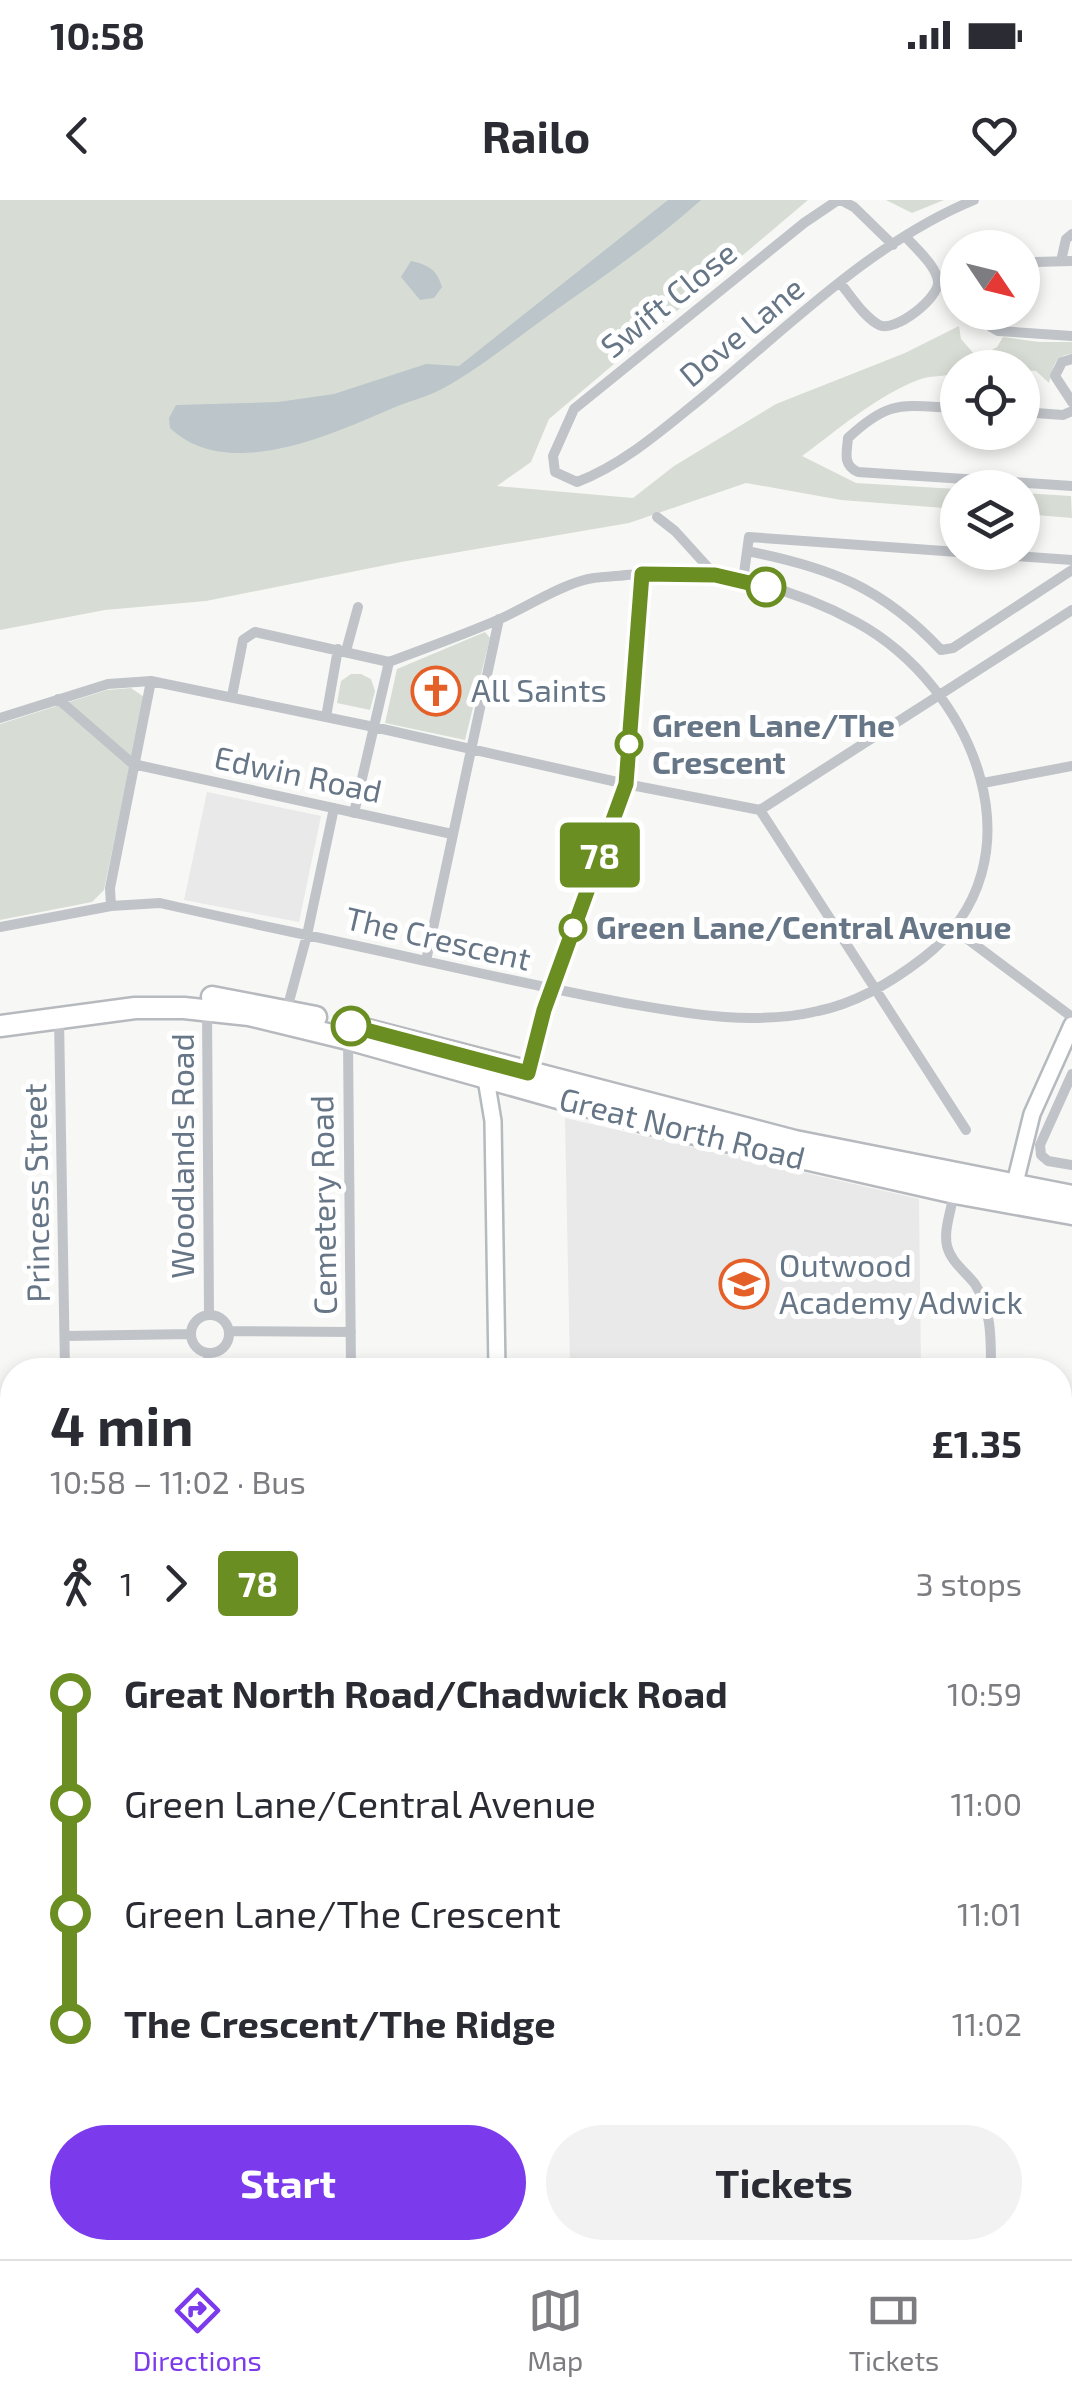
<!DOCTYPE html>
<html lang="en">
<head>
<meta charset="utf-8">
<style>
	body { margin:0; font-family:"Exo 2",sans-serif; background:#f2f2f3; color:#2b2b33; height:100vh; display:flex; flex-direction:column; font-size:38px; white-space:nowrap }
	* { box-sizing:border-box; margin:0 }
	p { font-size:32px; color:#7c7c81 }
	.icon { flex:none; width:55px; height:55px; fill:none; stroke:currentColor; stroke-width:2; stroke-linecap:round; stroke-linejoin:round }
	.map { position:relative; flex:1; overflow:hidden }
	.sheet { position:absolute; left:0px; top:1158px; width:1072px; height:902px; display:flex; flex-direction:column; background:#fff; border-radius:40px 40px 0 0; box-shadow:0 5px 15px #0003 }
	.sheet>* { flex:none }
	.badge { padding:0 20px; border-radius:8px; font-size:35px; line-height:65px }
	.needle { width:65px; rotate:125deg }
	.fabs { position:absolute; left:940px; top:30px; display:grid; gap:20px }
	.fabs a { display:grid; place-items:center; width:100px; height:100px; border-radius:50%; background:#fff; box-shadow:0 5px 15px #0003; font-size:50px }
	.map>.badge { position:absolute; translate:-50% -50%; box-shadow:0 0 0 5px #fff }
	.legs { display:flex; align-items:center; gap:15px; height:110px; padding:0 50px; font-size:32px }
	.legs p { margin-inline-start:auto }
	.overview { display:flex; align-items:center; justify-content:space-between; height:170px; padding:0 50px }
	h1 { font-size:55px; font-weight:700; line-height:75px }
	.cta { display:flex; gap:20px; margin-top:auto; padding:20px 50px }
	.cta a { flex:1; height:115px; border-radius:60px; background:#7c3aed; color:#fff; font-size:40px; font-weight:700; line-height:115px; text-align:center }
	.cta a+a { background:#f2f2f3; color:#2b2b33 }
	ul { padding:0 50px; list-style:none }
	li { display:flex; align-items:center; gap:35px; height:110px; font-size:38px }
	li i { display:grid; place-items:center; width:15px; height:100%; margin:0 12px; background:currentColor }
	li i::after { content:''; width:25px; height:25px; margin:-12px; border:8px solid; border-radius:50%; background:#fff }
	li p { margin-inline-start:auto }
	li:first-child i { background:linear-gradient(#0000 50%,currentColor 0) }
	li:last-child i { background:linear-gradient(currentColor 50%,#0000 0) }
	.status { display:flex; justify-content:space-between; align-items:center; height:70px; padding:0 50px; background:#fff; direction:ltr }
	.status svg { height:28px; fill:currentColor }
	header { display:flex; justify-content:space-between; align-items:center; height:130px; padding:0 50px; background:#fff; font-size:45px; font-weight:700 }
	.menu { display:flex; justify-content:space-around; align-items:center; height:140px; border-top:2px solid #e1e1e2; background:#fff; font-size:28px; color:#7c7c81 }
	.menu a { display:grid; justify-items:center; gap:5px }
	.menu .on { color:#7c3aed }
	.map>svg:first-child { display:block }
</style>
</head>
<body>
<div class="status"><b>10:58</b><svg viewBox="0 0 49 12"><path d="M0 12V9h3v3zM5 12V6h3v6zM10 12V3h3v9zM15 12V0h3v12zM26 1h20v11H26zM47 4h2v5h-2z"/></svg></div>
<header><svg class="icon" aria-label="back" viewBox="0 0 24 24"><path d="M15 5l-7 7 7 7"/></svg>Railo<svg class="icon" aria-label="heart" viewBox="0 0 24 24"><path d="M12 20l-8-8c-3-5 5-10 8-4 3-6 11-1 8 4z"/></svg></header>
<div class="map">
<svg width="1072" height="2059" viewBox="0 0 1072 2059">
	<rect width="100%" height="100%" fill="#f7f8f5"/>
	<path fill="#e8e9e8" d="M207,592L321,616L299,722L184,700Z
		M565,918L919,999L921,1170H570Z"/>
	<path fill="#d7ddd4" d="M0,0H808L549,219L531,262L497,286L633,298L674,266L776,204L905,153L959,126L961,139L983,164L958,168L957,173C945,177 930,175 918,180C875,197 839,229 802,256L856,283L957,289V309L841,300L746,283L629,323L401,362L206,401L105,410L0,430Z
		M886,0H944L912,13Z
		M1003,137L1039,142H1072V154C1054,155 1053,168 1049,183L1036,171L1023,170L1022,168L988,167L982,156L997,147Z
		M1023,293L1071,296L1072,318L1023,314Z
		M485,432L490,438L465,540L385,523L397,469Z
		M351,474H361L371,479L375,491L370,510L337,503L341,481Z
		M131,488L144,497L104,690L92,702L0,720V524L107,490Z
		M602,2048H850L849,2059H602Z"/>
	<path fill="#bbc5ca" d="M668,0H701C653,43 601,78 549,115C514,140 480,168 442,189C427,197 409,201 393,208C332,234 228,283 170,228L169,218L176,205L278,202L334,194L426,164L459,166Z
		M411,61C428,65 437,69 442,87L434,98L420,100L401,77Z"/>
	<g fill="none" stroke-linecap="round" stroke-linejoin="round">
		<g stroke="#b5babf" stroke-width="20">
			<path id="secondary" d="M486,879L493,921L497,1170
				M1012,995L1032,914L1072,825
				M0,1904L12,1907
				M504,2048V2059"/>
		</g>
		<g stroke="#b6b9bd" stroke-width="25">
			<path id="highway" d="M212,797L316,817
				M0,826L135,808H184L249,815L348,839L647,923L955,993L1072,1014
				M364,829L795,941L1072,996"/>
		</g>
		<path stroke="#c0c4c9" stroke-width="10" d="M838,0L804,23L574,209L553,256L555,272L577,282C623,265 666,227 703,197C788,127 872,42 974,0
			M841,0L854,7L893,45
			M1061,61L1066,39L1072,34
			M1022,69L1035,62L1072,61
			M840,83C852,97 863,116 879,125C895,133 939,98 938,82C937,66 915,48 905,36
			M986,112L991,127L998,131L1072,136
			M1072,159L1062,162L1055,176L1072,202
			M958,208C903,206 891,198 848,238C847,252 842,265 858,272L1072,286
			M1022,212L1063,215L1072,211
			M657,317L675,331L715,375
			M747,351C829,367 882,387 941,450L953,448L1072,370
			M962,352L1072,360
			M743,380L749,337L958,352
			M346,451L358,407
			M232,496L243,440L255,432L389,462
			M58,499L133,564L452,634
			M326,517L338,449
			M0,518L108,484L151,481L374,527L626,584L760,610
			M983,583L1072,566
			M760,610L966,930
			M760,610L1072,410
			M354,613L389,462
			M111,706L110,688L151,481
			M0,727L111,706L160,703C251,724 343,742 434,763C497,777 560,791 625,803C689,814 753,826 818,811C857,803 892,782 923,758C1047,662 974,486 856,422C785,383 706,368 626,375C613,377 597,376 584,380C555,388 527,407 500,419C463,435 426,448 389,462
			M954,729L1072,817
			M426,761L499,419
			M207,807L209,1115
			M287,809L307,735L334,608
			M59,817L65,1170
			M348,840L351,1170
			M529,872L544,810L626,584L642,374
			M1072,874L1040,945L1041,955L1048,961L1072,965
			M954,990C953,1007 943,1028 947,1046C951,1062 965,1071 975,1084C992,1110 991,1140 991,1170
			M191 1134a19 19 0 1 1 38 0a19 19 0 1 1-38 0Z
			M229,1131L351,1132
			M65,1136L191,1134
			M208,1153L209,1170
			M1060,1290L1072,1289
			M0,1699L12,1698
			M1060,2005H1072
			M868,2059L871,2048"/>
		<use href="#secondary" stroke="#fff" stroke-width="15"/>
		<use href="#highway" stroke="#fff" stroke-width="20"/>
	</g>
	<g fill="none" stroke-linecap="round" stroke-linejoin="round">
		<g stroke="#fff" stroke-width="22">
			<path id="line-1" d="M351,826L528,873L544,810L626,584L642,374L715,375L766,387"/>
		</g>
		<use href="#line-1" stroke="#6b8e23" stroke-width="15"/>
	</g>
	<defs>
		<g id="church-ring" transform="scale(2.5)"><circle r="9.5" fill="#fff" stroke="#e46028" stroke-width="1.5"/><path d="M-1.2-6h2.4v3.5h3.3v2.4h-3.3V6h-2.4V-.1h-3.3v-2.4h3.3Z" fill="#e46028"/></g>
		<g id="school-ring" transform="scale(2.5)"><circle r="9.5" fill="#fff" stroke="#e46028" stroke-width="1.5"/><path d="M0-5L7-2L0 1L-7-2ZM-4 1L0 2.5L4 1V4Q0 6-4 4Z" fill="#e46028"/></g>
	</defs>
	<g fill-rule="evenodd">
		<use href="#church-ring" x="436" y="491"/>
		<use href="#school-ring" x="744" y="1084"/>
	</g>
	<g fill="#fff" stroke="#6b8e23" stroke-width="5">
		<circle cx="766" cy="387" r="18"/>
		<circle cx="629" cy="544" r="12"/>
		<circle cx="573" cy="728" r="12"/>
		<circle cx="351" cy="826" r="18"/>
	</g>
	<g text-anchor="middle" stroke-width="10" stroke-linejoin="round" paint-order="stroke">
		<g font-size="32" fill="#667686" stroke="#fff">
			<text transform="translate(669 100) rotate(-39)" y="11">Swift Close</text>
			<text transform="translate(742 132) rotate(-40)" y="11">Dove Lane</text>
			<text transform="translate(298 575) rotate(12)" y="11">Edwin Road</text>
			<text transform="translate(438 739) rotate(13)" y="11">The Crescent</text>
			<text transform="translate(682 929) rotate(14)" y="11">Great North Road</text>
			<text transform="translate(183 956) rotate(-90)" y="11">Woodlands Road</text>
			<text transform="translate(37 993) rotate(-91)" y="11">Princess Street</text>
			<text transform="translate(324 1005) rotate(-91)" y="11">Cemetery Road</text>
		</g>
		<g font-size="32" fill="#667686" stroke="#fff" text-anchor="start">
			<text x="471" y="502">All Saints</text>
			<text x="779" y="1077">Outwood<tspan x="779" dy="37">Academy Adwick</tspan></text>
		</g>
		<g font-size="32" font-weight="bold" fill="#667686" stroke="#fff" text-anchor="start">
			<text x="652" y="537">Green Lane/The<tspan x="652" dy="37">Crescent</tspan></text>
			<text x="596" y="739">Green Lane/Central Avenue</text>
		</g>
	</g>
</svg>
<div class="fabs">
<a><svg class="needle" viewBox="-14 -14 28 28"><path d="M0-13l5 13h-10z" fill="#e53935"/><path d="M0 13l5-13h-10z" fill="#7c7c81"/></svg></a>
<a><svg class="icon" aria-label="locate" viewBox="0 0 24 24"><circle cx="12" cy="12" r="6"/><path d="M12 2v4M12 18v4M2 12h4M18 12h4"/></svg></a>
<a><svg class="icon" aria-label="layers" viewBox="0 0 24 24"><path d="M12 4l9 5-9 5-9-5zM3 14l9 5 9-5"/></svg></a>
</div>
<b class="badge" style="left:600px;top:655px;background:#6b8e23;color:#fff">78</b>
<section class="sheet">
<div class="overview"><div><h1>4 min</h1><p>10:58 – 11:02 · Bus</p></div><b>£1.35</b></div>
<div class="legs"><svg class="icon" aria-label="walk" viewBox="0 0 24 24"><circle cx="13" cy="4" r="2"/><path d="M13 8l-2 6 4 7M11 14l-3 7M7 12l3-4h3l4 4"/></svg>1<svg class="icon" aria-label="forward" viewBox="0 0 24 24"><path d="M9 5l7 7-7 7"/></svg><b class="badge" style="background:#6b8e23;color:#fff">78</b><p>3 stops</p></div>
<ul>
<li><i style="color:#6b8e23"></i><b>Great North Road/Chadwick Road</b><p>10:59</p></li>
<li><i style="color:#6b8e23"></i><span>Green Lane/Central Avenue</span><p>11:00</p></li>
<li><i style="color:#6b8e23"></i><span>Green Lane/The Crescent</span><p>11:01</p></li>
<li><i style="color:#6b8e23"></i><b>The Crescent/The Ridge</b><p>11:02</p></li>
</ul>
<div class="cta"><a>Start</a><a>Tickets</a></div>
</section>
</div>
<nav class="menu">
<a class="on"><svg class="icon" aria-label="directions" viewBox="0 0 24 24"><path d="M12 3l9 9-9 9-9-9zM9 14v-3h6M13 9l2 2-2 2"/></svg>Directions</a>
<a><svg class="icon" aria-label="map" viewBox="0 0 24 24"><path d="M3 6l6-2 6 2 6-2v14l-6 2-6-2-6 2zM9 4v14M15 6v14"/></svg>Map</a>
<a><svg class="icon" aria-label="tickets" viewBox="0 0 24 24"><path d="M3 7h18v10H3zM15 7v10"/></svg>Tickets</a>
</nav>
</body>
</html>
